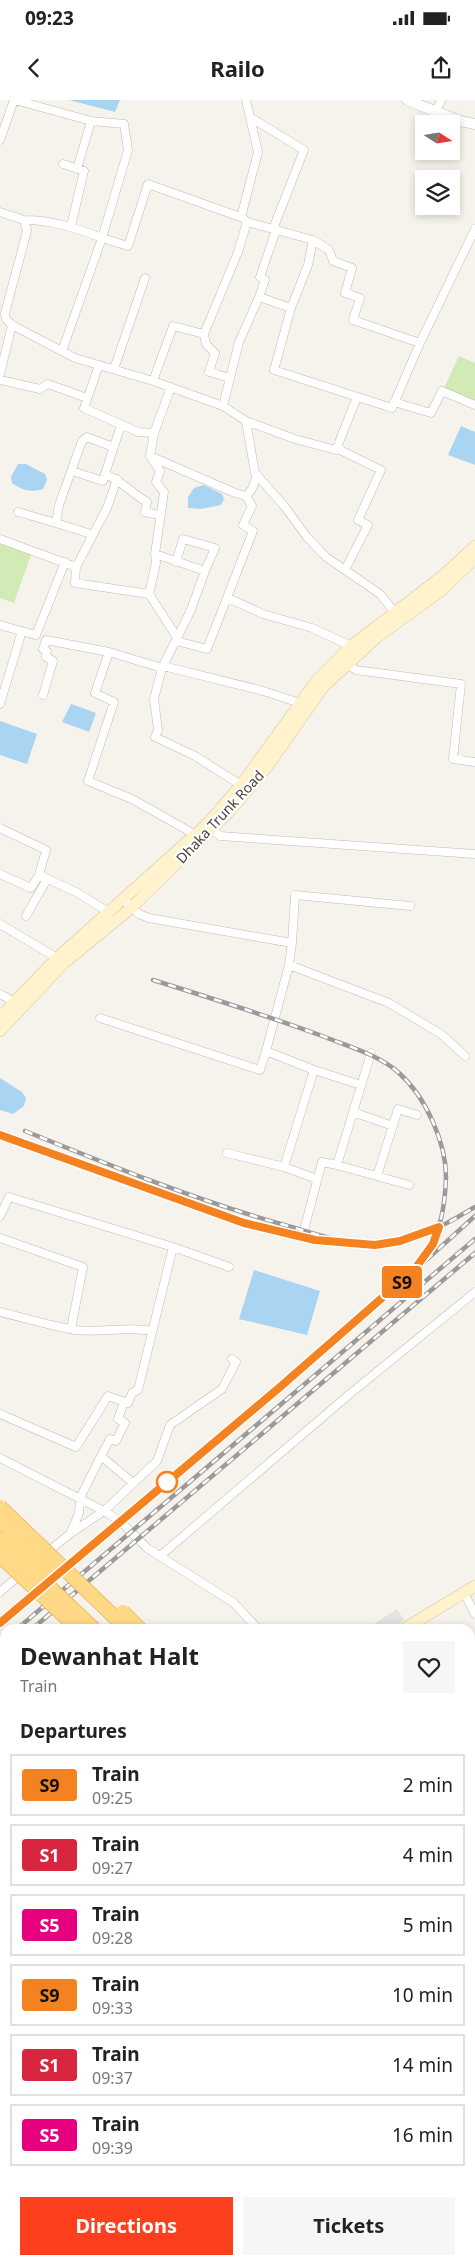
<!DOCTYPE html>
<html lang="en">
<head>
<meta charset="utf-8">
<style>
	body { margin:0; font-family:"Noto Sans",sans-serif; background:#f6f6f6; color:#222; height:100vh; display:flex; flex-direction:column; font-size:19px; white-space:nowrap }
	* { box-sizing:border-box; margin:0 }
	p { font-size:16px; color:#767676 }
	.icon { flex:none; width:28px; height:28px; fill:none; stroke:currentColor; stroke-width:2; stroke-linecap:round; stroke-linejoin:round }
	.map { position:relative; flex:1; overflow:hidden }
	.sheet { position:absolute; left:0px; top:1524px; width:475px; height:641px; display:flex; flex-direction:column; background:#fff; border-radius:15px 15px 0 0; box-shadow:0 2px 8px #0003 }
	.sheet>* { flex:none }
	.badge { padding:0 10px; border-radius:4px; font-size:18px; line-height:32px }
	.needle { width:32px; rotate:102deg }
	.controls { position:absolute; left:415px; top:15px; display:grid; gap:10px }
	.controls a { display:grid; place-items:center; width:45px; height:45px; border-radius:0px; background:#fff; box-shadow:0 2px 8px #0003; font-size:25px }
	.map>.badge { position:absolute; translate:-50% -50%; box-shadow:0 0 0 2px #fff }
	h2 { padding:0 20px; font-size:19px; line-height:45px }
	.round { display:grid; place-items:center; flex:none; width:52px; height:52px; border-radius:0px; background:#f6f6f6 }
	.summary { display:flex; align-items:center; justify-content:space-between; height:85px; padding:0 20px }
	h1 { font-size:24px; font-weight:700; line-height:38px }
	.cta { display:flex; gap:10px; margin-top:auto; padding:10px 20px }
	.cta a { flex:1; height:58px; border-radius:0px; background:#fc3f1d; color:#fff; font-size:20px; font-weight:700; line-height:58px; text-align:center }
	.cta a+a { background:#f6f6f6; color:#222 }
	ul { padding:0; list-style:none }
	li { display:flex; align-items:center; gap:15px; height:62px; margin:0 10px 8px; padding:0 10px; border:2px solid #e0e0e0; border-radius:0px }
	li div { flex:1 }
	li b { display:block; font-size:19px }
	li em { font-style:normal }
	li .badge { min-width:55px; font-weight:700; text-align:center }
	.status { display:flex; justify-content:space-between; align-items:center; height:35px; padding:0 25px; background:#fff; direction:ltr }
	.status svg { height:14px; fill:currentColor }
	header { display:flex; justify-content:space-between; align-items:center; height:65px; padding:0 20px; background:#fff; font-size:22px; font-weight:700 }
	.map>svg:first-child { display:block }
</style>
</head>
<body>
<div class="status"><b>09:23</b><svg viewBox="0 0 49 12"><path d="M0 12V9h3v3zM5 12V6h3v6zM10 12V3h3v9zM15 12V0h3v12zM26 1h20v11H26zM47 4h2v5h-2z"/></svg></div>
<header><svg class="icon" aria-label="back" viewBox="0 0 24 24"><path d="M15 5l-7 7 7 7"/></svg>Railo<svg class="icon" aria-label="share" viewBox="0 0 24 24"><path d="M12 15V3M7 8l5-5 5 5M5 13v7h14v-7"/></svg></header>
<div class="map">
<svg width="475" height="2164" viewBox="0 0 475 2164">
	<rect width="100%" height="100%" fill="#f6f3ec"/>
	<path fill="#eae5da" d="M5,1560V1879L0,1883V1565Z
		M5,1969V2047L0,2048V1971Z"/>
	<path fill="#d2eab5" d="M459,256L475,263V302L444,288Z
		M0,442L32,452L14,503L0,498Z
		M5,1650V1734L0,1729V1655Z
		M0,2055H5V2160H215L216,2164H0Z"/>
	<path fill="#e5e3e0" d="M397,1509L404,1520L391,1529H366Z"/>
	<path fill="#a9d4f2" d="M69,0H120L115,12Z
		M461,326L475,332V365L448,355Z
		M18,364H26L45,374L47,380L43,389C32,393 21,390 12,383L11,377Z
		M204,385L222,394L224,399L221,405L201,409L188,408V397L194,388Z
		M71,604L96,613L89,632L62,622Z
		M0,621L37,634L27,664L0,655Z
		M0,978L22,992L26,998L24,1006L13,1014L0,1010Z
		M254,1170L320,1191L307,1235L239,1219Z"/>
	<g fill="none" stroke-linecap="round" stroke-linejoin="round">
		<g stroke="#c2bbae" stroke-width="9">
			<path id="minor" d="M15,0L91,21L124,24L128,50L102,138C76,128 52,120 24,120
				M436,12L441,0
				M250,17L304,50L273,129
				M0,40L14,0
				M63,64L84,71L71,126
				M77,69L91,21
				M0,112L24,120L27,131L5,213L6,219L12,225
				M241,117L258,52L246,0
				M247,122L313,140L329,150L333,161L352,168L345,193L360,198L353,220L420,243L475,129
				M276,130L260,177L265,180L259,197L291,208L308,165L313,140
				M291,208L274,270L392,308L420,243
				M62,251L102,138L128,146L148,84L243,118L247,122L238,152L204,234L206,244L215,253L209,272L230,278
				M99,265L84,308L138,332L154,333
				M114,269L145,178
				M0,274L12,225L75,258L153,281L223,306L246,321L255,373L285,407L307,437L326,457L380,494L395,513
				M0,280L40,289L48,284L87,298
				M153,281L173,226L204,234
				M171,287L154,333L150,356L235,393L246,396L252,389L257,375
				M394,302L431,313L442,291L475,305
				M223,306L239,242L259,197
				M246,321L295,339L336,350L357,297
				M121,325L105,374C121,380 131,393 147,402L145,412L159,415
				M336,348L381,370L358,420L368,425L345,470
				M150,356L160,371L156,382L164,392L155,454L156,463L149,494L180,542L207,549L253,431L243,425L252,406L246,396
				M72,371L103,381L105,374
				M117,379L107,408L76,467L75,483L149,494
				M18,412L56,423
				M91,434L56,423L59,405L82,341L87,337L113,347
				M0,439L76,467
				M155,454L205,471L215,448L183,439L176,462
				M205,471L190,512L162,568L154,599L158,630L155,637L195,656L241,685
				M228,498L263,514L312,528L351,546
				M0,525L36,535L65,462
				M347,564L356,570L461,584L453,659L475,662
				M163,566L260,590L300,603
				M162,568L109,552L95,593L114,602L88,681L132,699L196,735
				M43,595L53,561L46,557L47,551L43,549L46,540L109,552
				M0,604L22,531
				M209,726L220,736L475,754
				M0,728L46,750L39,775L78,793L108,812
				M0,774L31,788L39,775
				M123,799L139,814L149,818L292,843
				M26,816L47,779
				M0,824L57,858
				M289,865L389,903L441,934L465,956
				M0,894L14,902
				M100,918L260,970L266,951
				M314,970L266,951L289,865L292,843L295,795L410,806
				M353,1012L393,1026
				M227,1053L284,1067L317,1079
				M337,1065L409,1085
				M284,1067L314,970L361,985
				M377,1076L398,1009L417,1015
				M0,1116L9,1097L173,1147L138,1290L132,1293L128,1303L108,1296L76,1347L0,1314
				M304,1130L322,1062L337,1065L371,953
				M0,1138L83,1167L71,1229
				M173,1147L229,1167
				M0,1212C25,1218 50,1226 75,1230C101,1233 127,1226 152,1231
				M124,1302L118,1319L125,1323L116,1341L110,1339L101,1356L133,1383
				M0,1358L104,1411L120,1421L147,1448L234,1503L258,1529
				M71,1432L79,1413L80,1398L101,1356
				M45,1454L71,1433L104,1411L157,1361L170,1325L222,1289L236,1262L232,1259
				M160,1456L351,1293L475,1192
				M0,1492L21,1474
				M464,1493L475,1514
				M470,1564L475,1561
				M0,1803L5,1804
				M304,2164L306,2160"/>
		</g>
		<g stroke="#c2bbae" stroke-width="11">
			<path id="tertiary" d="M407,0L460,21L475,24"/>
		</g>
		<g stroke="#d6c79b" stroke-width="12">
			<path id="secondary" d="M0,917L57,858L207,724L241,685L317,580L351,546L445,474L475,446
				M0,931L64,863L131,808L230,711L270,663L323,587L377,537L441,491L475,458
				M404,1529L475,1486"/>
		</g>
		<g stroke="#e6c16a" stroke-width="14">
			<path id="primary" d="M0,1892L5,1888
				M0,1905L5,1901"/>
		</g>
		<g stroke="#e0a43c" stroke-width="15">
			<path id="trunk" d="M470,1889L475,1894
				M470,1915L475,1920"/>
		</g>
		<use href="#minor" stroke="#fff" stroke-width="8"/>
		<use href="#tertiary" stroke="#fff" stroke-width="10"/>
		<use href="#secondary" stroke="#fff3cd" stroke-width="11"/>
		<use href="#primary" stroke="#ffe39c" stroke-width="12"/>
		<use href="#trunk" stroke="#ffd985" stroke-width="14"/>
		<g stroke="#9a9a9a" stroke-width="4.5">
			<path id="rail" d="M153,880C211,898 268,916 325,937C350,947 379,955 399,973C426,997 446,1043 446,1077C445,1106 441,1132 424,1156
				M25,1031C109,1065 193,1099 281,1124C311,1132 342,1144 373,1145C410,1146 445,1125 475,1107
				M0,1035L186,1102
				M204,1109L244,1123L300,1136
				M0,1523L371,1210L475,1116
				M17,1529L475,1139
				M32,1529L475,1153
				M0,1543L5,1539
				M0,1556L5,1552"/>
		</g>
		<use href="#rail" stroke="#fff" stroke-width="2.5" stroke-dasharray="8" stroke-linecap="butt"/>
		<g stroke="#e0a43c" stroke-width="15" stroke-linecap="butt">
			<path id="trunk-bridge" d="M0,1407L127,1529
				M0,1421L51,1470
				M0,1440L94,1529
				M0,1456L78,1529
				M123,1512L140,1529"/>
		</g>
		<use href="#trunk-bridge" stroke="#ffd985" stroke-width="14"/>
	</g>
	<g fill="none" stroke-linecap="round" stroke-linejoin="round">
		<g stroke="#fff" stroke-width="11">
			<path id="line" d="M0,1035L244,1123L315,1140L375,1145L400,1141L439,1127L433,1144L414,1170L280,1287L0,1523"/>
		</g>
		<use href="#line" stroke="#f58220" stroke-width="8"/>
	</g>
	<circle fill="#fff" stroke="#f58220" stroke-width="2.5" cx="167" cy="1382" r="10"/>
	<g text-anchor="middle" stroke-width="4.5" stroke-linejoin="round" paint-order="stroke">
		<g font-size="14" fill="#4b4439" stroke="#fff">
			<text transform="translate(220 717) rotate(-47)" y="5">Dhaka Trunk Road</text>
		</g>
	</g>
</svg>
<div class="controls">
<a><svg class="needle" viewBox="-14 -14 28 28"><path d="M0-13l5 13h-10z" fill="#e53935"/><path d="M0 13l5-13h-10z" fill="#767676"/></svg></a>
<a><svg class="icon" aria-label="layers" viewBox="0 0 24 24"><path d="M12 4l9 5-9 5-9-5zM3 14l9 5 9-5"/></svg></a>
</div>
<b class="badge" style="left:402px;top:1182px;background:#f58220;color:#111">S9</b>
<section class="sheet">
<div class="summary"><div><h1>Dewanhat Halt</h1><p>Train</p></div><a class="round"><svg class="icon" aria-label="heart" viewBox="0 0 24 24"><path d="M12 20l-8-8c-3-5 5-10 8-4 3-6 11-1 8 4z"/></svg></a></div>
<h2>Departures</h2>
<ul>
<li><span class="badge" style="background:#f58220;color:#111">S9</span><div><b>Train</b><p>09:25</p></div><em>2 min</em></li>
<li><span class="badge" style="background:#d7263d;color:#fff">S1</span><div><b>Train</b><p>09:27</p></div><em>4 min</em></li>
<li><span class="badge" style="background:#e6007e;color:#fff">S5</span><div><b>Train</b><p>09:28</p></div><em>5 min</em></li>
<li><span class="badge" style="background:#f58220;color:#111">S9</span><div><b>Train</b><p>09:33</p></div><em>10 min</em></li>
<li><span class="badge" style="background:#d7263d;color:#fff">S1</span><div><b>Train</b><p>09:37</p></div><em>14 min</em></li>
<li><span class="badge" style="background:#e6007e;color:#fff">S5</span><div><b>Train</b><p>09:39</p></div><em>16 min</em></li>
</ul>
<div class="cta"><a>Directions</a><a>Tickets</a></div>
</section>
</div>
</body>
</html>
